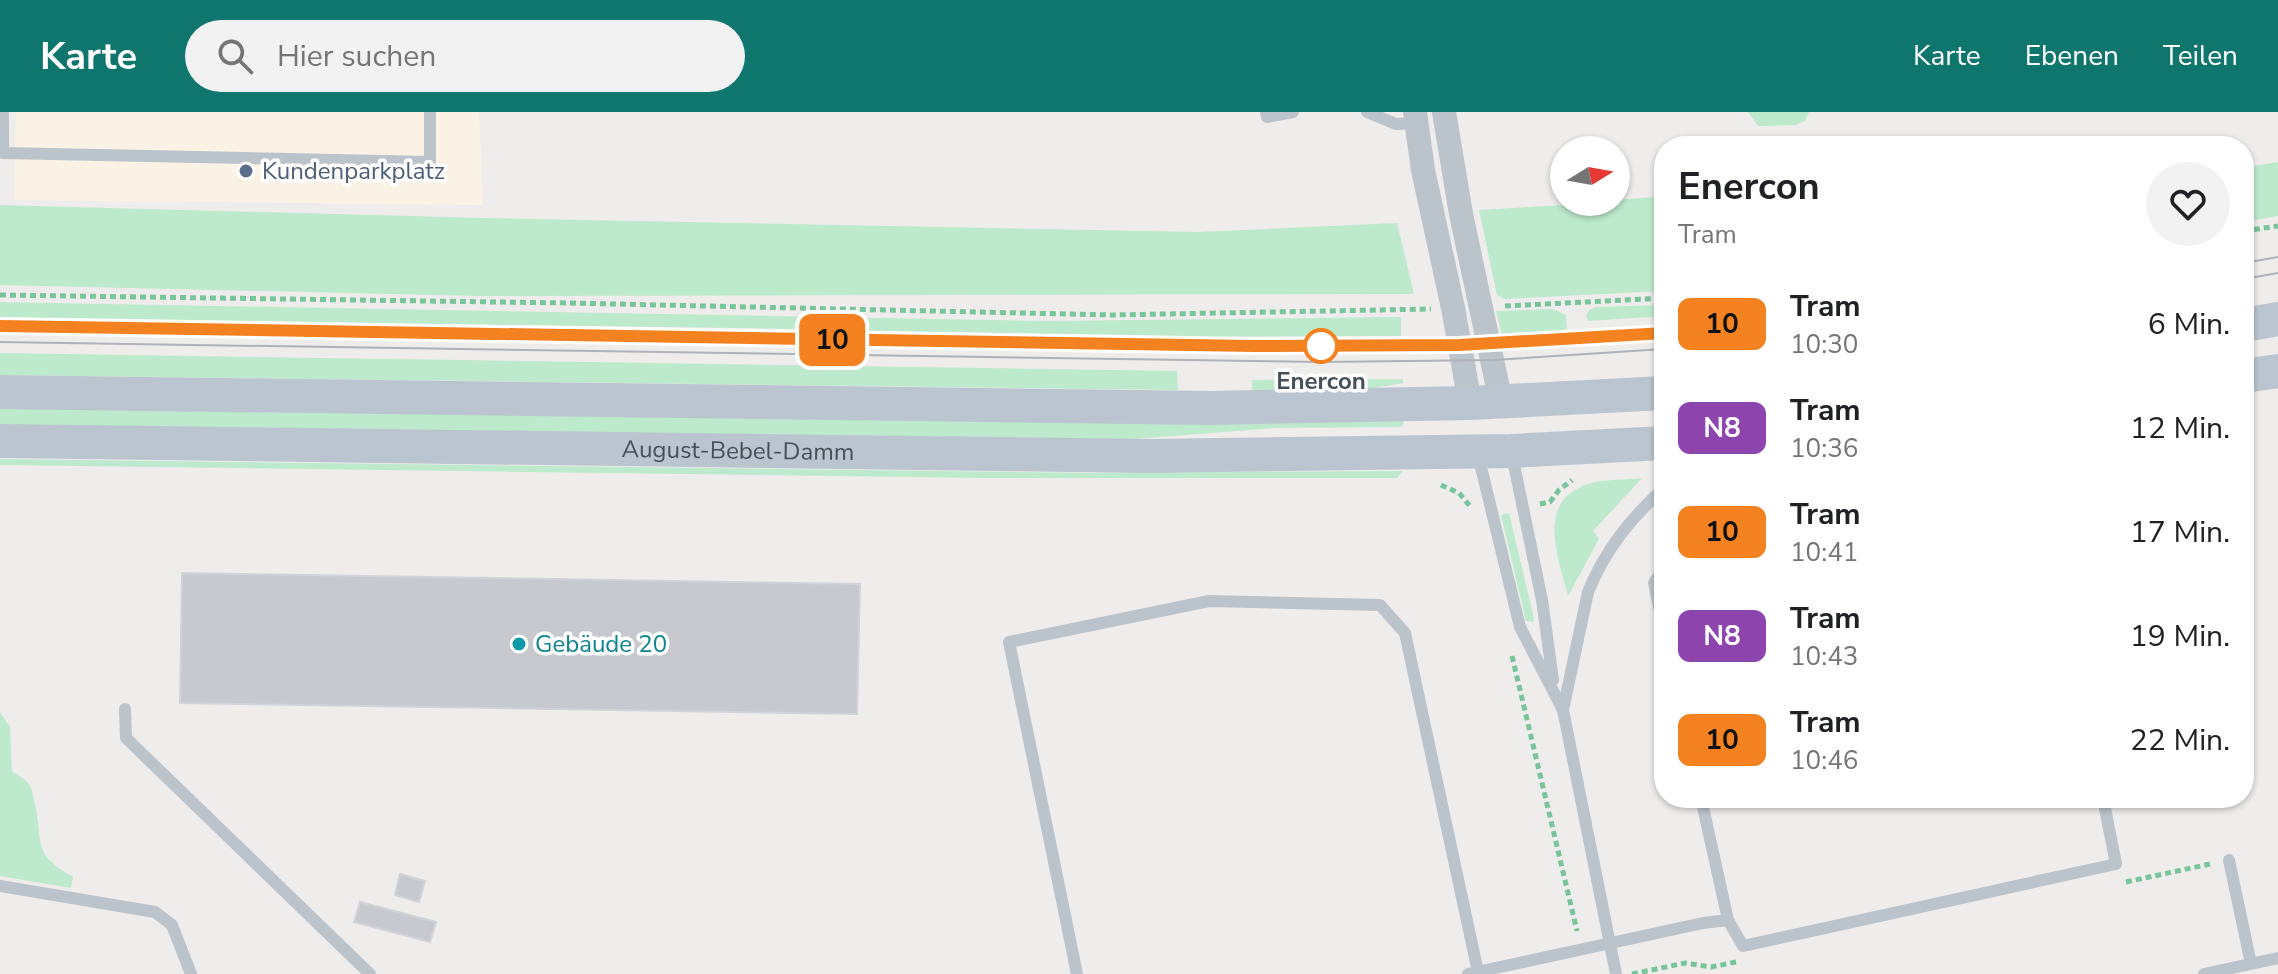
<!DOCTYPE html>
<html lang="de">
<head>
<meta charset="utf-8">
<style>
	body { margin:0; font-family:"Nunito Sans",sans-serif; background:#f2f2f2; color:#202124; height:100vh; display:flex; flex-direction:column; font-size:30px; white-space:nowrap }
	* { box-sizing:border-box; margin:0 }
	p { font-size:26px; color:#757577 }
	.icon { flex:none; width:44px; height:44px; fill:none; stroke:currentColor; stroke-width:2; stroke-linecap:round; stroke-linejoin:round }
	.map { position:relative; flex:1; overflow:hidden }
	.sheet { position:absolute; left:1654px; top:24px; width:600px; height:672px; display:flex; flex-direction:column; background:#fff; border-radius:32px; box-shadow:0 2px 6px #0004 }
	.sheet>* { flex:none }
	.badge { padding:0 16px; border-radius:12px; font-size:28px; line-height:52px }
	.needle { width:52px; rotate:79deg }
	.buttons { position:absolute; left:1550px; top:24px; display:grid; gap:16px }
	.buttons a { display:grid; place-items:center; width:80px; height:80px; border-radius:50%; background:#fff; box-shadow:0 2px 6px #0004; font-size:40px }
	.map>.badge { position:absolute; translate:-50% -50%; box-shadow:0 0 0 4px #fff }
	.round { display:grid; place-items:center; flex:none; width:84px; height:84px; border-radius:42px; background:#f2f2f2 }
	.overview { display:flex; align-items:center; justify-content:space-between; height:136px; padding:0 24px }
	h1 { font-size:38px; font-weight:700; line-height:60px }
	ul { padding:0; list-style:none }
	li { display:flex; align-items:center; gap:24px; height:104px; padding:0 24px }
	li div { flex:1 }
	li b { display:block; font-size:30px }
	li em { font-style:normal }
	li .badge { min-width:88px; font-weight:700; text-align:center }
	header { display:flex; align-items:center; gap:48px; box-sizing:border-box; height:112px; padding:0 40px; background:#0f766e; color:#fff }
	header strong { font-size:38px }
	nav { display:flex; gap:44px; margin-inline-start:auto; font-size:28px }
	.search { width:560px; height:72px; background:#f2f2f2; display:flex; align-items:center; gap:20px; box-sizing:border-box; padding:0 28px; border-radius:44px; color:#757577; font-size:30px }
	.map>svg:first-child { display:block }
</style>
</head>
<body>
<header>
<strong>Karte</strong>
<div class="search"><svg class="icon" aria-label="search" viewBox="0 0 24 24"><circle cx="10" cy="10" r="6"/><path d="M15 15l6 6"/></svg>Hier suchen</div>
<nav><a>Karte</a><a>Ebenen</a><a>Teilen</a></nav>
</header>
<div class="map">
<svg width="2278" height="862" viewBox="0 0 2278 862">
	<rect width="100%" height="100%" fill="#efecec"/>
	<path fill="#faf3e5" d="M16,0H479L483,93L14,88Z"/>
	<path fill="#bdeacc" d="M1748,0H1809L1805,9L1795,13L1758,14Z
		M2278,50V104L2244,110V56Z
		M1664,84V179L1505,187L1497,183L1479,98L1616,90V88Z
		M0,93L483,106L1199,120L1397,111L1414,182L477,184L0,173Z
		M0,190L1048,209L1401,205V224L1191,225L738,216L0,206Z
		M1664,193V204L1588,209L1586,204L1589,198L1597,195Z
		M1553,197L1566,203L1567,221L1502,223L1496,199Z
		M0,241L1177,259L1178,278L0,263Z
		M1403,267V271L1375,276L1252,279V268Z
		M0,295L1403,309L1404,311L1401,315L1274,316L1135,327L0,314Z
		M0,347L1088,361L1403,359L1397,366H988L0,353Z
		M1642,366L1593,419L1599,427L1568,484C1558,443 1534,388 1591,371C1607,367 1626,368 1642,366Z
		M1509,401L1534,507L1533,510L1526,509L1501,403Z
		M0,600L10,615L12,659C17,663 24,666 28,671C32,676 33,683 34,689C45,731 29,739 73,765L71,776L0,764Z"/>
	<path fill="#c7c9cf" stroke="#d0d3d7" stroke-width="2" d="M182,461L860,472L857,602L180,591Z
		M400,762L425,769L419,790L395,783Z
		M360,790L436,810L430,830L354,810Z"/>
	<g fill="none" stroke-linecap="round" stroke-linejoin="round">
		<path stroke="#78c59b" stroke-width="5" stroke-dasharray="6 4" stroke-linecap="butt" d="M2244,119L2278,114
			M0,183L569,191L1113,203L1431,197
			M1505,194L1664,186
			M1441,373L1459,381L1470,394
			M1540,392L1550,390L1559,378L1572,368
			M1512,544L1577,819
			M2126,770L2210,752
			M1632,862L1685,851L1711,855L1736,850"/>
		<path stroke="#bbc4ca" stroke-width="12" d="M3,0V41L430,50V0
			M1266,0L1267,5L1293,0
			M1367,0L1396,12L1416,11
			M1478,343L1520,515L1563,598L1616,862
			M1512,343L1542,488L1553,568
			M1664,456L1654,471L1664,518
			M125,597L126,626L370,862
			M1563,598L1588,480C1605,438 1631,406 1664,376
			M1701,686L1728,808L1743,834L2116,752L2103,686
			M2229,748L2251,852
			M0,774L155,800L172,813L191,862
			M1077,862L1009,530L1209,489L1380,493L1405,521L1478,860
			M1468,862L1703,811L1728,808
			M2204,862L2278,846"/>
		<path stroke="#bbc4ca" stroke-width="24" d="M1415,0L1423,58L1453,196L1470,291
			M1444,0L1461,102L1501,290"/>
		<g stroke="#bbc5cf" stroke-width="34">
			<path d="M2244,213L2278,207"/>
			<path d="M2244,264L2278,259"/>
			<path d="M0,280L1211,296L1470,291L1664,281"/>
			<path id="s1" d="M0,329L1151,344L1511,339L1664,331"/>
		</g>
		<path stroke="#afb2b6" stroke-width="2" d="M2244,151L2278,145
			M2244,167L2278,161
			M0,214L1253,234L1459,233L1664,221
			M0,230L1321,250L1493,248L1664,237"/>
	</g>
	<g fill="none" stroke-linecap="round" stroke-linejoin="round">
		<g stroke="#fff" stroke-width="18">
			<path id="line" d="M0,214L1253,234L1459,233L1664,221"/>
		</g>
		<use href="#line" stroke="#f58220" stroke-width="12"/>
	</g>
	<circle fill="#5c6f8a" stroke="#fff" stroke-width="3" cx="246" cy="59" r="8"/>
	<circle fill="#fff" stroke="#f58220" stroke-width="4" cx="1321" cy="234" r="16"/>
	<circle fill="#0f9aa8" stroke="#fff" stroke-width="3" cx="519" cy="532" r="8"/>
	<g text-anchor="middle" stroke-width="7" stroke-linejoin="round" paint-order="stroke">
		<g font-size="24" fill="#4e5e75" stroke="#fff" text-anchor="start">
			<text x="262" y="67">Kundenparkplatz</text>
		</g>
		<g font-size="24" font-weight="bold" fill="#465058" stroke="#fff">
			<text x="1321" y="277">Enercon</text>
		</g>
		<g font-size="24" fill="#465058" stroke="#fff">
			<text dy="8" stroke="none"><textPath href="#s1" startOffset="738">August-Bebel-Damm</textPath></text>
		</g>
		<g font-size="24" fill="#0d838f" stroke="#fff" text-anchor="start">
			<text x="535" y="540">Gebäude 20</text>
		</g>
	</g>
</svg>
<div class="buttons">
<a><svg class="needle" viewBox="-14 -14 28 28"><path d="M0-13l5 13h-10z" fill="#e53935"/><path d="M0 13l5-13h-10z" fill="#757577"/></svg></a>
</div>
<b class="badge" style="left:832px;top:228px;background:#f58220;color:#111">10</b>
<section class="sheet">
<div class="overview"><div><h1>Enercon</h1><p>Tram</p></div><a class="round"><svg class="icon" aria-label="heart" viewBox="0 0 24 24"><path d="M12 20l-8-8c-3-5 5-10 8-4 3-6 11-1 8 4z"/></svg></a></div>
<ul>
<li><span class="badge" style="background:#f58220;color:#111">10</span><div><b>Tram</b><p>10:30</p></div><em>6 Min.</em></li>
<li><span class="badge" style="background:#8e44ad;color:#fff">N8</span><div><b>Tram</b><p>10:36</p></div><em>12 Min.</em></li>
<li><span class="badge" style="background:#f58220;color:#111">10</span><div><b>Tram</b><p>10:41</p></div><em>17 Min.</em></li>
<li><span class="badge" style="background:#8e44ad;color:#fff">N8</span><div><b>Tram</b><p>10:43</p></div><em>19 Min.</em></li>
<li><span class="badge" style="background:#f58220;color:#111">10</span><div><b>Tram</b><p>10:46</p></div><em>22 Min.</em></li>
</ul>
</section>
</div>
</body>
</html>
